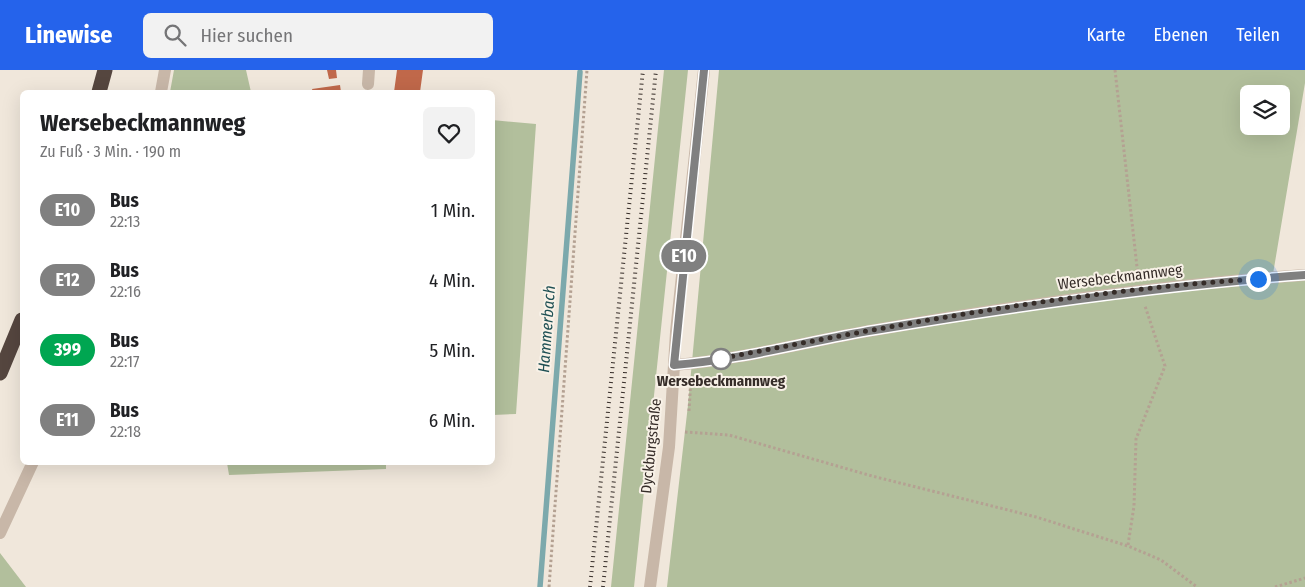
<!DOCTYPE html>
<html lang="de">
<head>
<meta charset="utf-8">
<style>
	body { margin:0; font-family:"Fira Sans Condensed",sans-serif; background:#f2f2f2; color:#202124; height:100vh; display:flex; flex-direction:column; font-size:19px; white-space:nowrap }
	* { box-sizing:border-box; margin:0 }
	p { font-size:16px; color:#757577 }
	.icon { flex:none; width:28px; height:28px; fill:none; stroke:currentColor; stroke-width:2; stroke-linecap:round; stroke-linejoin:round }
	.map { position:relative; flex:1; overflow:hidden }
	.sheet { position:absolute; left:20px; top:20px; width:475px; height:375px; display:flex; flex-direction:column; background:#fff; border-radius:8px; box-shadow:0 5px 20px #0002 }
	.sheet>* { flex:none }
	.badge { padding:0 10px; border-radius:16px; font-size:18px; line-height:32px }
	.buttons { position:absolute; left:1240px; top:15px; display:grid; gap:10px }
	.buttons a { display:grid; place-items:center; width:50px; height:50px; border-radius:8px; background:#fff; box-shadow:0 5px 20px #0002; font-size:25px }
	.you { position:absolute; width:25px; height:25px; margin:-12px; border:4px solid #fff; border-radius:50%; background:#1a73e8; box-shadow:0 0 0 8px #1a73e833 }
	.map>.badge { position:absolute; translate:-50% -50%; box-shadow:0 0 0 2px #fff }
	.round { display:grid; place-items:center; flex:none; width:52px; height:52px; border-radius:8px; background:#f2f2f2 }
	.headline { display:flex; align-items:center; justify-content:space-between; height:85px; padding:0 20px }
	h1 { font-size:24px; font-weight:700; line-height:38px }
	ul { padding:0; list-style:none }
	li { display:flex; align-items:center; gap:15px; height:70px; padding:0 20px }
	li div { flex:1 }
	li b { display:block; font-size:19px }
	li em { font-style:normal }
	li .badge { min-width:55px; font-weight:700; text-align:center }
	header { display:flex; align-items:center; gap:30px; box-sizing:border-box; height:70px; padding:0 25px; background:#2563eb; color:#fff }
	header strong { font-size:24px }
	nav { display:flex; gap:28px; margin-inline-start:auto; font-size:18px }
	.search { width:350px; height:45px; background:#f2f2f2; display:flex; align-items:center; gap:12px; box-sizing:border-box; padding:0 18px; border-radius:8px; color:#757577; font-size:19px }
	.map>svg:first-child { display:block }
</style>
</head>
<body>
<header>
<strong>Linewise</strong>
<div class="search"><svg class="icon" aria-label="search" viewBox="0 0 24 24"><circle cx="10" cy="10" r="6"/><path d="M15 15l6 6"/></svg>Hier suchen</div>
<nav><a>Karte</a><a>Ebenen</a><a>Teilen</a></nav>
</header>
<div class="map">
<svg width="1305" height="517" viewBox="0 0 1305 517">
	<rect width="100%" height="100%" fill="#f0e7db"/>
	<path fill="#b2bf9c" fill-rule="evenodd" d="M174,0H246L251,22H170Z
		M664,0H688L634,517H611Z
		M719,0H1305V13L1272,210L1305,209V517H667L688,335ZM1249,24H1281V56H1249Z
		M492,50L536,54L516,344L493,345Z
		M386,392V399L229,405L227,393Z
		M0,483L26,517H0Z"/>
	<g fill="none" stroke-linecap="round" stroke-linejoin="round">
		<path stroke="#7ca9ac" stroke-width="5.5" d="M540,517L580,2"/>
	</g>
	<path fill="#c0684a" d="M327,0H336L337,8L329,9Z
		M397,0H423L420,22H394Z
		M340,15L341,22H313L312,19Z"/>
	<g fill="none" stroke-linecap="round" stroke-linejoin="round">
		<path stroke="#b4a192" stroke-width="3" stroke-dasharray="2.5 2.5" stroke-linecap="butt" d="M1115,0L1138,206
			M689,341L691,307
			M685,362L729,365L872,406L1036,447L1128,476L1161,490L1197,517
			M1128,475L1134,436L1136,369L1165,296L1145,236
			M549,517L587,0
			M1275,517L1305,508"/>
		<path stroke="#c8b7a8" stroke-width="12" d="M368,14L369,0
			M161,22L165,0
			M674,295C741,290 808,271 875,260C1018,235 1160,215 1305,205
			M0,463L33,392
			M650,517L669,377L676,262L704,0"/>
		<path stroke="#55463f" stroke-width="15" d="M99,22L105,0
			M0,303L22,250"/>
		<path stroke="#352c28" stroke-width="4" stroke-dasharray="1 4" stroke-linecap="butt" d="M590,517L643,0
			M603,517L656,0"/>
	</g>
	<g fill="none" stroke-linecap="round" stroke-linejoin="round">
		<g stroke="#fff" stroke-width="11">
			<path id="line" d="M704,0L674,295C741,290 808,271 875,260C1018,236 1160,216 1305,205"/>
		</g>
		<use href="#line" stroke="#808080" stroke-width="8"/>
		<path stroke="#352c28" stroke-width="5" stroke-dasharray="0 9" d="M721,289H718C897,255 1077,220 1258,209"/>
	</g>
	<circle fill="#fff" stroke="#808080" stroke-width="2.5" cx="721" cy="289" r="10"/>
	<g text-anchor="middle" stroke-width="4" stroke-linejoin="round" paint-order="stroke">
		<g font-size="15" fill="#352c28" stroke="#f8f1e7">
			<text transform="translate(1120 207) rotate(-7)" y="5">Wersebeckmannweg</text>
			<text transform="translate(651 376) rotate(-84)" y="5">Dyckburgstraße</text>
		</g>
		<g font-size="15" font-weight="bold" fill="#352c28" stroke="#f8f1e7">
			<text x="721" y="316">Wersebeckmannweg</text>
		</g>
		<g font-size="16" font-style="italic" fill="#1f5054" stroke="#f8f1e7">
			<text transform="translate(546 259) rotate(-86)" y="6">Hammerbach</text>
		</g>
	</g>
</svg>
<div class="buttons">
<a><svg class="icon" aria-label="layers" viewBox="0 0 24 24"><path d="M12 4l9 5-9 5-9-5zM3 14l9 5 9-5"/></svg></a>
</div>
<div class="you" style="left:1258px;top:209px"></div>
<b class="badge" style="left:684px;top:186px;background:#808080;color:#fff">E10</b>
<section class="sheet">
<div class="headline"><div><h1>Wersebeckmannweg</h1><p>Zu Fuß · 3 Min. · 190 m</p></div><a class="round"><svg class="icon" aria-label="heart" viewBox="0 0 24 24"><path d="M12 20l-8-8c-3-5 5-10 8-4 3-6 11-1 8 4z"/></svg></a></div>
<ul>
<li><span class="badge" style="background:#808080;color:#fff">E10</span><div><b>Bus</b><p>22:13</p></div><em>1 Min.</em></li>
<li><span class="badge" style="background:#808080;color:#fff">E12</span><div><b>Bus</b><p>22:16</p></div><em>4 Min.</em></li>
<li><span class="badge" style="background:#00a651;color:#fff">399</span><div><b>Bus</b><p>22:17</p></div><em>5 Min.</em></li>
<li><span class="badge" style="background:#808080;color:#fff">E11</span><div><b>Bus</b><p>22:18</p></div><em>6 Min.</em></li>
</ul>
</section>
</div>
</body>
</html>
